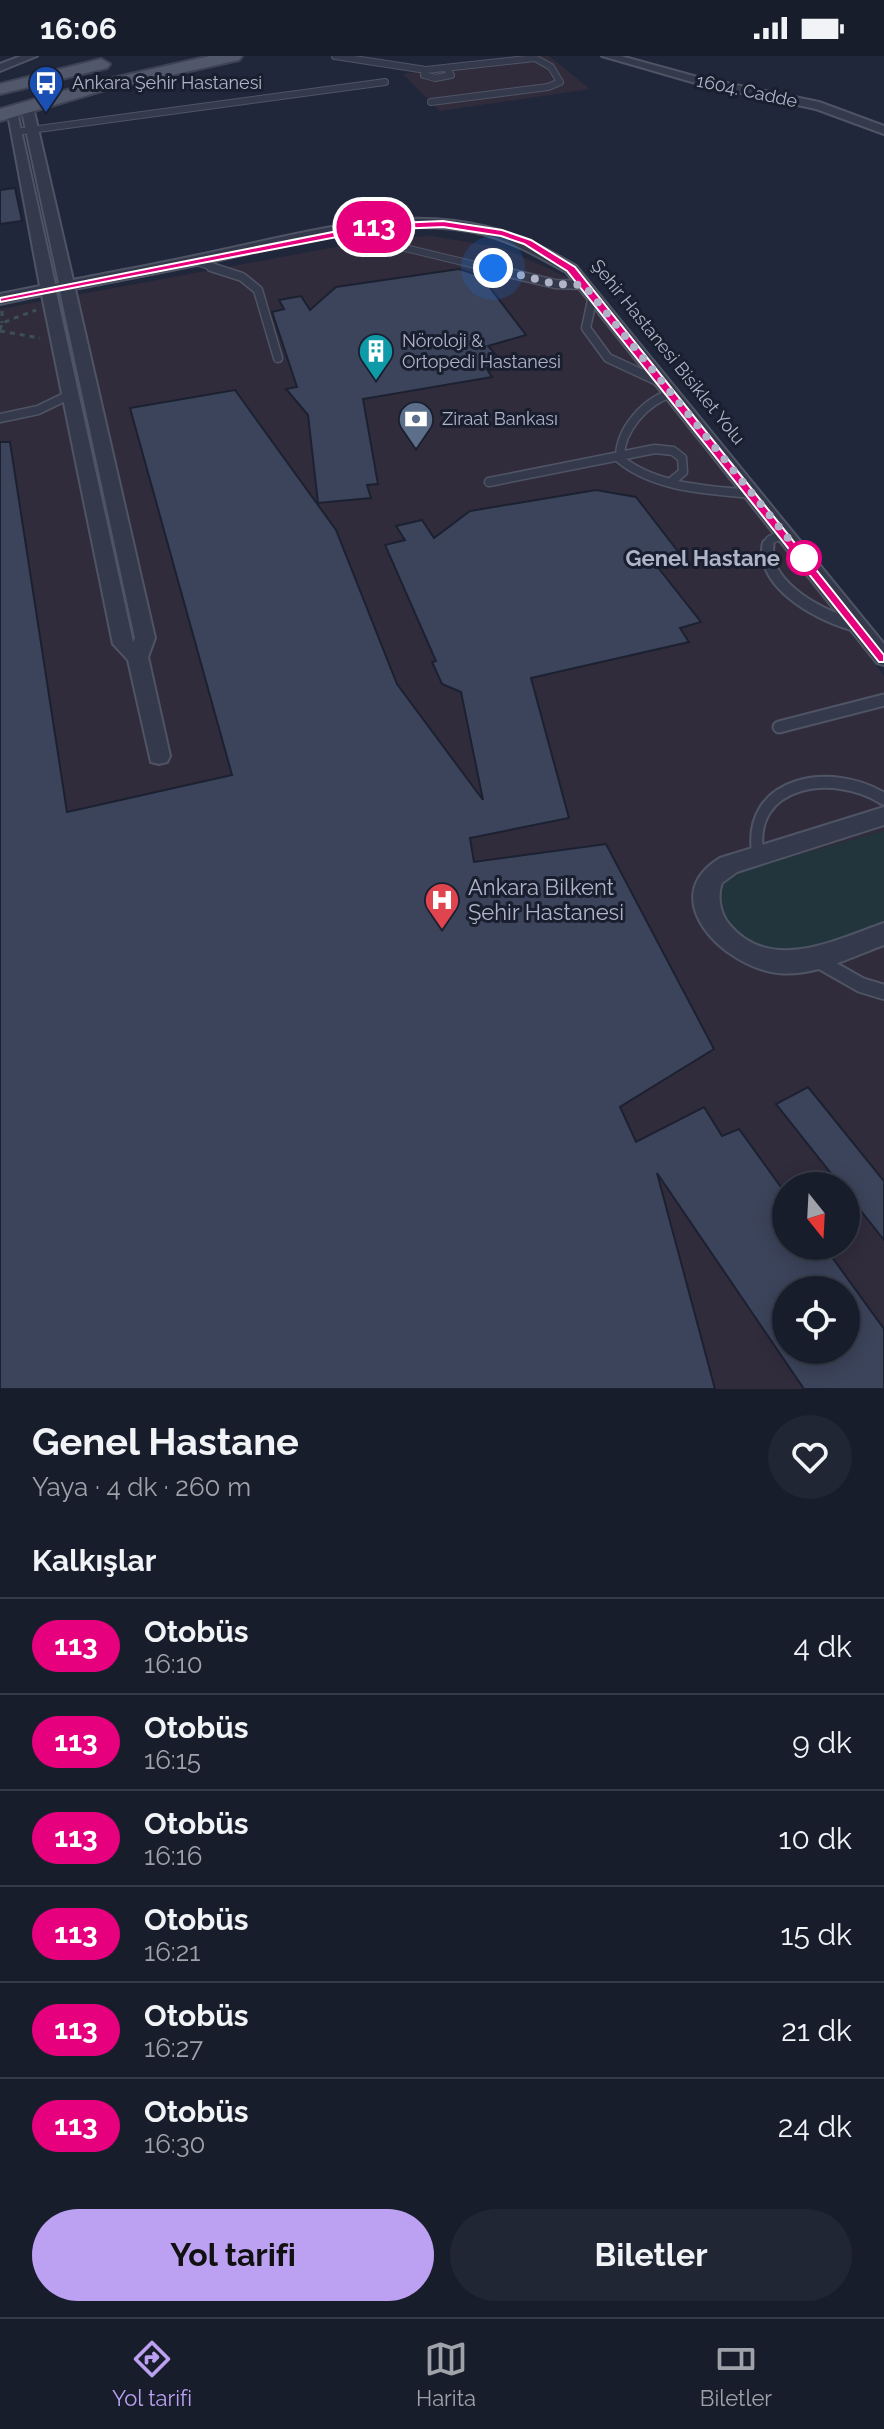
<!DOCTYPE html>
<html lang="tr">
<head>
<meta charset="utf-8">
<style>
	body { margin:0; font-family:Raleway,sans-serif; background:#212634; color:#f1f3f6; height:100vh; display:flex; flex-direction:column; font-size:30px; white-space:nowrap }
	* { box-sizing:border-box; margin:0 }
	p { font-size:26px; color:#9fa2a9 }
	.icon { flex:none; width:44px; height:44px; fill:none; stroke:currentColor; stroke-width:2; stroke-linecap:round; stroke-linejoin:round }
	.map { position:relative; height:1333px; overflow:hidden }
	.details { display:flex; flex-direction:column; background:#181d2c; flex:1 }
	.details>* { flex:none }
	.badge { padding:0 16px; border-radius:26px; font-size:28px; line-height:52px }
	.needle { width:52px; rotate:162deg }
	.buttons { position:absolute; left:772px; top:1116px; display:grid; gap:16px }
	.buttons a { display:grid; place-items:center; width:88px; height:88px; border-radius:50%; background:#181d2c; box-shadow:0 4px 20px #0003,0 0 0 2px #363b48; font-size:40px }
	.you { position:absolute; width:40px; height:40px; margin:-20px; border:6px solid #fff; border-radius:50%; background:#1a73e8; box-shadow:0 0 0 12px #1a73e833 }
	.map>.badge { position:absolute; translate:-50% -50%; box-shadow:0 0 0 4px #fff }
	h2 { padding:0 32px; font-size:30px; line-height:72px }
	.round { display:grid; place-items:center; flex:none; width:84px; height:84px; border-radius:42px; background:#212634 }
	.overview { display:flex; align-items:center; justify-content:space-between; height:136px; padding:0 32px }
	h1 { font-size:38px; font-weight:700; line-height:60px }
	.button { display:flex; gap:16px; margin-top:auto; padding:16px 32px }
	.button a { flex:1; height:92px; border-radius:48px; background:#bca0f2; color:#111; font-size:32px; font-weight:700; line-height:92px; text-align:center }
	.button a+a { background:#212634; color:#f1f3f6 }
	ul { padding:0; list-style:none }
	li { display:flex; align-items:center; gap:24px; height:96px; padding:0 32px; border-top:2px solid #363b48 }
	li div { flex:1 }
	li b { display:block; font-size:30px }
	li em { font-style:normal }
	li .badge { min-width:88px; font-weight:700; text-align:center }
	.status { display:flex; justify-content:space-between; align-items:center; height:56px; padding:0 40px; background:#181d2c; direction:ltr }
	.status svg { height:22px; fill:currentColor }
	.tabs { display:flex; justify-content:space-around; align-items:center; height:112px; border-top:2px solid #363b48; background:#181d2c; font-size:22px; color:#9fa2a9 }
	.tabs a { display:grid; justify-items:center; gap:4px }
	.tabs .current { color:#bca0f2 }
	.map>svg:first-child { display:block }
</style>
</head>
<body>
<div class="status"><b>16:06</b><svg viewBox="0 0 49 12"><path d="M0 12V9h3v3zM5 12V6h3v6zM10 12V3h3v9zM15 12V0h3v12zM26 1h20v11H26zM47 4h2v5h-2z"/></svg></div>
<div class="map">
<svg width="884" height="1333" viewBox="0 0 884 1333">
	<rect width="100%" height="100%" fill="#20273b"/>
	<path fill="#312c3c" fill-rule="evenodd" d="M521,0H549L590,33L440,55L403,18Z
		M431,180L503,192L584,229L884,620V1333H0V253L374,184ZM786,1130H846V1190H786ZM786,1234H846V1294H786Z"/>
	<path fill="#22343c" d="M884,775V869L783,900L756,893L729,869L721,846L722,829L739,815Z"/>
	<path fill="#3c445b" stroke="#1c2131" stroke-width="2" fill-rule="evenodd" d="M15,132L22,165L0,168V134Z
		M459,213L481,220L526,279L488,290L504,308L486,312L492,321L363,343L378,428L367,429L371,442L318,447L308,359L286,333L297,331L272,256L284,253L279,244L301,240L310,254L336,231Z
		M235,334L336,474L397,628L483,744L461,636L442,628L432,606L436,605L385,489L405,484L396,470L422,464L434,482L470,455L596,434L636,441L680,498L656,509L701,566L680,572L689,586L531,622L569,762L470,782L474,806L606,788L714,993L620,1051L636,1086L704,1051L722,1080L739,1073L786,1138V1190H824L884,1273V1333H804L657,1117L715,1333H0V386H10L67,756L232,719L130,352ZM786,1234H846V1294H786Z
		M808,1031L884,1125V1184L846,1136V1130H841L776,1048Z"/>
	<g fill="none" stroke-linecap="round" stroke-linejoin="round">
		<g stroke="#4f5465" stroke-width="8">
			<path id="lane-far3" d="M335,0L426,14L535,2L551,11L560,26L548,31L431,46
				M425,14L424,19L435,22L451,19L446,12
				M16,76L385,26
				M356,173L368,183L492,213
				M194,205L217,213"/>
		</g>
		<g stroke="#4f5465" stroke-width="11">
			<path id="lane-far2" d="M211,211L242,221L258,234L278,302
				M484,211L555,228L584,229
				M593,240L586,272L608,302L664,328
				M673,337C646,344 619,374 620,403C655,432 709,434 753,438
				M0,362L38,354L71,338
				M489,426L655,393L673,395L682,402L683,416L672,425
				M767,491L770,484L784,478"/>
		</g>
		<g stroke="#4f5465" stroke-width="15">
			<path id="lane-far1" d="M768,489C762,531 824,562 858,570
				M779,671L884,644
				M758,799C745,723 834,711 884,743"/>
		</g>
		<g stroke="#4f5465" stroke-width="18">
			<path id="lane" d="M817,904L861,929L884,936"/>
		</g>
		<g stroke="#4f5465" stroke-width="4">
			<path id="street" d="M21,0H37L0,15V8Z
				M602,0H621L701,22L819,46L884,70V78L816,53L699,28Z
				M27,47L33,51L73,224C123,214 173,205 222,194C307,176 401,149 487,171C520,179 547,193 576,210L884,588V609L877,607L566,216C539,201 513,186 483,178C399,158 306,185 224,203C175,214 125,223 75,233L155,582L148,601L170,700L167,706L159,708L151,706L128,604L113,588L42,239L0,248V238L40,230L7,53L17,56L55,228L59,227L21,51ZM60,235L135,582L133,586L56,236Z
				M884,751V769L737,816L722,827C717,840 720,857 729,868C770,918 835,884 884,867V889C851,901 814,921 778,917C724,911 654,842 720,802Z"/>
		</g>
		<g stroke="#3e4354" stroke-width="4">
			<path id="primary" d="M210,0H242L239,4L105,34L0,65V53L95,26Z
				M101,3L110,8L107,12L0,38V28Z"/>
		</g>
		<path stroke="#3d5056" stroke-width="3" stroke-dasharray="5 5" stroke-linecap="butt" d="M2,255V267
			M0,274L2,267L36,254
			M0,275L40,282"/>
		<use href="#lane-far3" stroke="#343a4b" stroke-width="6"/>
		<use href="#lane-far2" stroke="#343a4b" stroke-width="8"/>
		<use href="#lane-far1" stroke="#343a4b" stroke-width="11"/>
		<use href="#lane" stroke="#343a4b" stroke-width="14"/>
		<use href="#street" fill="#343a4b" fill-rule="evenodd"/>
		<use href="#primary" fill="#52586b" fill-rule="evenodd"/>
	</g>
	<path fill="#e6007e" stroke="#fff" stroke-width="2" d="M443,165L502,174L531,184L575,211L884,599V606H879L567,215L524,188L501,180L443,171L373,174L0,246V242L373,168Z"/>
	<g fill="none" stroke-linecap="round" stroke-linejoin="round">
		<path stroke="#afb4c7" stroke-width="8" stroke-dasharray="0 14.4" d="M493,212L555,228L584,229L804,502"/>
	</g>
	<defs>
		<g id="bus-pin" transform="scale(1.8)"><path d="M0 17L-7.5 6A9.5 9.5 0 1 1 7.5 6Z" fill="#1a4fb4" stroke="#1a1f2f"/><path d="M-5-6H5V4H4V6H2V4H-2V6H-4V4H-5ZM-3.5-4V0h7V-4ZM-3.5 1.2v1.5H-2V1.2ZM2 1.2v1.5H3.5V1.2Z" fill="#fff"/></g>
		<g id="building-pin" transform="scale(1.8)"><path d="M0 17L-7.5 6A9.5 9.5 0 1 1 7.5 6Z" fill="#0f9aa8" stroke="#1a1f2f"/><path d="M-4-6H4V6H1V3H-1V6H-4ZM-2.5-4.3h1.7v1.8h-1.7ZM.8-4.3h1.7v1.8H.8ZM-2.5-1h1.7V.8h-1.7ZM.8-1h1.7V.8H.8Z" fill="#fff"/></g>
		<g id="bank-pin" transform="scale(1.8)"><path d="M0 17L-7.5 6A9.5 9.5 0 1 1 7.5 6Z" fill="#5c6f8a" stroke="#1a1f2f"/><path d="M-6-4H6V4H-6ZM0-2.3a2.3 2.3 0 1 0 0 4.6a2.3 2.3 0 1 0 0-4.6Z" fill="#fff"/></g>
		<g id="hospital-pin" transform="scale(1.8)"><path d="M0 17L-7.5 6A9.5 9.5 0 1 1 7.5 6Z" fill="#e0444e" stroke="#1a1f2f"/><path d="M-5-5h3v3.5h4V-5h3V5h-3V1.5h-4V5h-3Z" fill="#fff"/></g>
	</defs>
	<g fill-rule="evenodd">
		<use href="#bus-pin" x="46" y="27"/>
		<use href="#building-pin" x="376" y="295"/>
		<use href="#bank-pin" x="416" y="363"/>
		<use href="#hospital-pin" x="442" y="844"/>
	</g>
	<circle fill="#fff" stroke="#e6007e" stroke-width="4" cx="804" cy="502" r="16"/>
	<g text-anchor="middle" stroke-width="6" stroke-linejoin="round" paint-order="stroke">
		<g font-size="18" fill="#afb4c7" stroke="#1a1f2f" text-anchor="start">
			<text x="72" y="33">Ankara Şehir Hastanesi</text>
			<text x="402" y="291">Nöroloji &amp;<tspan x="402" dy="21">Ortopedi Hastanesi</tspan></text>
			<text x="442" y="369">Ziraat Bankası</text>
		</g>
		<g font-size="18" fill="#afb4c7" stroke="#1a1f2f">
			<text transform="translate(747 35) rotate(12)" y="6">1604. Cadde</text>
			<text transform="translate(668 296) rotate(51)" y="6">Şehir Hastanesi Bisiklet Yolu</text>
		</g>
		<g font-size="22" font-weight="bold" fill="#afb4c7" stroke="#1a1f2f" text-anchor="end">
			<text x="780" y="510">Genel Hastane</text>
		</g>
		<g font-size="22" fill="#afb4c7" stroke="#1a1f2f" text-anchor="start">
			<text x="468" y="839">Ankara Bilkent<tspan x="468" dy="25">Şehir Hastanesi</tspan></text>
		</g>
	</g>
</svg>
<div class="buttons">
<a><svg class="needle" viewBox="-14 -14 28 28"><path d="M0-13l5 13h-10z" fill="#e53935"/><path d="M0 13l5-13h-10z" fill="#9fa2a9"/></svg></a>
<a><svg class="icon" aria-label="locate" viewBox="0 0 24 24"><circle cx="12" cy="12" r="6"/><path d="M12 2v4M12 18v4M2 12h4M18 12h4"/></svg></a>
</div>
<div class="you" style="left:493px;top:212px"></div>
<b class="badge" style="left:374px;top:171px;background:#e6007e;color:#fff">113</b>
</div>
<section class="details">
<div class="overview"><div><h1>Genel Hastane</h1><p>Yaya · 4 dk · 260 m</p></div><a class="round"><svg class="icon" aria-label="heart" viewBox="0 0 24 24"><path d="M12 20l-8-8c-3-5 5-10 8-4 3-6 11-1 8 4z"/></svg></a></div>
<h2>Kalkışlar</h2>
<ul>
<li><span class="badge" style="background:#e6007e;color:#fff">113</span><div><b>Otobüs</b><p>16:10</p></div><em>4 dk</em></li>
<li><span class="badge" style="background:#e6007e;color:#fff">113</span><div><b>Otobüs</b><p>16:15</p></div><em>9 dk</em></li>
<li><span class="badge" style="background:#e6007e;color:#fff">113</span><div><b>Otobüs</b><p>16:16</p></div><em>10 dk</em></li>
<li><span class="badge" style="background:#e6007e;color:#fff">113</span><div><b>Otobüs</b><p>16:21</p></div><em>15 dk</em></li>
<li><span class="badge" style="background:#e6007e;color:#fff">113</span><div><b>Otobüs</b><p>16:27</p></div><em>21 dk</em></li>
<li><span class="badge" style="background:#e6007e;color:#fff">113</span><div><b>Otobüs</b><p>16:30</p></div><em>24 dk</em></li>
</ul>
<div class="button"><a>Yol tarifi</a><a>Biletler</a></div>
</section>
<nav class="tabs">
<a class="current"><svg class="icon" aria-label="directions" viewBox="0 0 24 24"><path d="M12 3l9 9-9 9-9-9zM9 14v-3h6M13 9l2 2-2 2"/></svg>Yol tarifi</a>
<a><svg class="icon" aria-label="map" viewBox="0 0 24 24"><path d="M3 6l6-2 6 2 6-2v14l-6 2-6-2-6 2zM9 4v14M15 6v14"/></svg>Harita</a>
<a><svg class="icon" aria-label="tickets" viewBox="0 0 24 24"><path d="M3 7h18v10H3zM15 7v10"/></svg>Biletler</a>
</nav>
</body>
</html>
